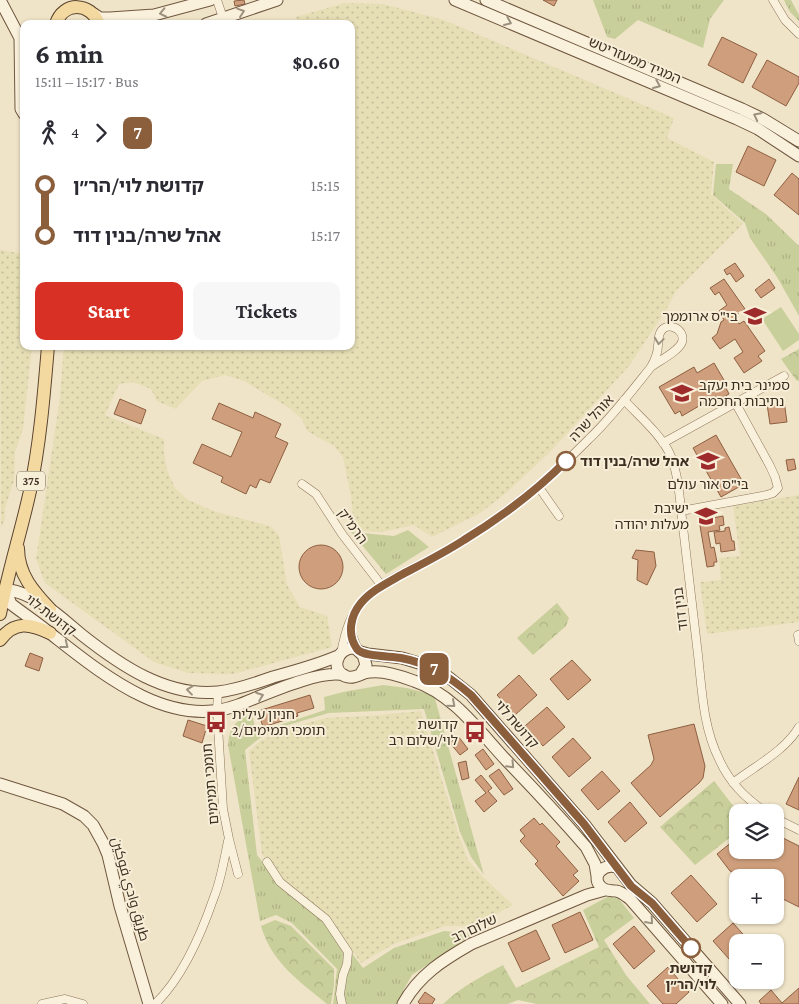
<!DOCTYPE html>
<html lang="en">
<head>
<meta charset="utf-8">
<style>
	body { margin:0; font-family:"Crimson Pro",Cairo,"Noto Sans Hebrew",serif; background:#f7f7f7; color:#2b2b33; height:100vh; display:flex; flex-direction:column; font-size:19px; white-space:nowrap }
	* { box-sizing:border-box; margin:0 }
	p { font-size:16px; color:#7c7c81 }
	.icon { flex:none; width:28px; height:28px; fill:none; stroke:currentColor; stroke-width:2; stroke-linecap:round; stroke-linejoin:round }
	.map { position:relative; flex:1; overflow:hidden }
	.drawer { position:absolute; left:20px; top:20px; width:335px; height:330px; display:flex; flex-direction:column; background:#fff; border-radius:10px; box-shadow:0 1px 4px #0004 }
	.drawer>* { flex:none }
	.badge { padding:0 10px; border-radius:8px; font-size:18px; line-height:32px }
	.tools { position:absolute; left:729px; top:804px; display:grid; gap:10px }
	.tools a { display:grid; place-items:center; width:55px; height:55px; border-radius:10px; background:#fff; box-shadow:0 1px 4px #0004; font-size:25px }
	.map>.badge { position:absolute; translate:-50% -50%; box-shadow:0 0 0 2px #fff }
	.legs { display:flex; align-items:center; gap:8px; height:55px; padding:0 15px; font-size:16px }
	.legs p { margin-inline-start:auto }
	.head { display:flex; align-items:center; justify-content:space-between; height:85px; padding:0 15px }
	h1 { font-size:28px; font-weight:700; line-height:38px }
	.action { display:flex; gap:10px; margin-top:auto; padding:10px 15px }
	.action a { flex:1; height:58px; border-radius:10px; background:#d93025; color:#fff; font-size:20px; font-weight:700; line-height:58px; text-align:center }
	.action a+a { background:#f7f7f7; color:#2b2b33 }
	ul { padding:0 15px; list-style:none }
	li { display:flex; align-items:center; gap:18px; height:50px; font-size:19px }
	li i { display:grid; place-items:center; width:8px; height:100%; margin:0 6px; background:currentColor }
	li i::after { content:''; width:12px; height:12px; margin:-6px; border:4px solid; border-radius:50%; background:#fff }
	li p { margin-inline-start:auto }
	li:first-child i { background:linear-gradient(#0000 50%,currentColor 0) }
	li:last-child i { background:linear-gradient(currentColor 50%,#0000 0) }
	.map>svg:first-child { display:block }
</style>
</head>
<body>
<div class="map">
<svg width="799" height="1004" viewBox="0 0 799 1004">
	<defs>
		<pattern id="farmland-dots" width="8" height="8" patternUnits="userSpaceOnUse" patternTransform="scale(1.25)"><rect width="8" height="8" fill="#e6deb5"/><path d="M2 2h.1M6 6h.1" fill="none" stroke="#c6bf9b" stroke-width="1.8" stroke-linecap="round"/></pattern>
		<pattern id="grass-tufts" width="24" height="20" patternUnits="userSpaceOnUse" patternTransform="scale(1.25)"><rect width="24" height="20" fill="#c9cf9b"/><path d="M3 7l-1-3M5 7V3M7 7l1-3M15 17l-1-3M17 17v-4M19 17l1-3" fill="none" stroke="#aeb285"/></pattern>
		<pattern id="forest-crowns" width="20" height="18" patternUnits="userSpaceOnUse" patternTransform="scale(1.25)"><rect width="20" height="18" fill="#c9cf9b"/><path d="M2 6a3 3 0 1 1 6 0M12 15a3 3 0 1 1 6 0" fill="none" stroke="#aeb285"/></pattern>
	</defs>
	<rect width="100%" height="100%" fill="#f0e4c8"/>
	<path fill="url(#farmland-dots)" d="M345,3L383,4L444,20L674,118L667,138L714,162L711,194L743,224L676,291L666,310L629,366L549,453L505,494L480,513L432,537L414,525L381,532L364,531L354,525L351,496L343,457L334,446L307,431L302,419L288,407L244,381L225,375L202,381L175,409L157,401L151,389L133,382L119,384L105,415L164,439V451L167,470L175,488L188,500L216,512L270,526L279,535L287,585L300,607L327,616L332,647L233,674L188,673L154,662L45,583L36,559L60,397L64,346H351V24H299L296,17Z
		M0,250L24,254V346H32L23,429L15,452L14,480L5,508V518L1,528Z
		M799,495V622L707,634L700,582L721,580L719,558L740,556L733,506Z
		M421,711L458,833L468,860L483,877L513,905L474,926H445L394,944L361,963L329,919L288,889L271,868L262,854L249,751L260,741L286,729L326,718L368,716Z"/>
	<path fill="url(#grass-tufts)" d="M593,0H724L710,19L703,48L638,20L615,39L607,37Z
		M784,0H791L799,15V21L790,12Z
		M716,164H733L729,189L766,214L799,246V316L777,277L750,238L745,223L713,195Z
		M408,530L429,547L386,574L351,532L394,536Z
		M383,685L407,688L434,695L484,875L471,857L460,832L424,709L329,713L288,725L260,738L245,750L257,855L288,894L303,901L326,919L363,968L394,948L444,931L473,934L412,975L404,989L401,1004H333L337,969L292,923L276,915L260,921L228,745C230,725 235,722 252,713L256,733L325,710L324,697L343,692Z"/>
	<path fill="url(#forest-crowns)" d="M799,349V381L796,380L781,359Z
		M557,603L569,618L566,626L533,655L517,638Z
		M714,781L738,812L737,832L695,865L660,827Z
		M609,896L619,899L634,918L604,940L626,975L650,1004H537L518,1000L508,1004H443C461,987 482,976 503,965L516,988L599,947L583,910Z
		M275,920L291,926L334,969V985L331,1004H327C298,980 272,963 261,926Z"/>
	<path fill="#c9cf9b" d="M781,307L799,334V340L783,351L762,319Z"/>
	<path fill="#cf9f7d" stroke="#8d5f41" d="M244,0L245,4L235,6L234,1Z
		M543,0H557L554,6Z
		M722,37L757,54L743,83L708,65Z
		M767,60L799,77V83L786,106L752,87Z
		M748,146L776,160L764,186L736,172Z
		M792,173L799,179V215L774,195Z
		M735,263L744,276L736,282L730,273L727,275L724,270Z
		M724,279L745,309L734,316L739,324L744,321L765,351L758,356L762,361L744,373L734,358L743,352L735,339L720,349L712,338L717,334L721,322L724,320L719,311L727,305L719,292L715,295L710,288Z
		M769,279L775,288L761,298L755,290Z
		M714,363L728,387L726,388L729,394L718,400L716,396L682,416L680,411L675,414L659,387L694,367L697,373Z
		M120,399L146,410L141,424L114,414Z
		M784,401L787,422L770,424L767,404Z
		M219,403L253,418L255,412L281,424L275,437L288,443L270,483L260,479L256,488L250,485L246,494L221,482L223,477L193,463L202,444L231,457L242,432L212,419Z
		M716,435L744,484L721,497L693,448Z
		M794,459L796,469L788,471L786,460Z
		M712,512L713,518L723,516L724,525L719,526L720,530L708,532L711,548L714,547L717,562H714V566L707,567L698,514Z
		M729,527L732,541H734L735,550L721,552L720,543L716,544L714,532L725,531V528Z
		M299 567a22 22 0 1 1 44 0a22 22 0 1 1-44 0Z
		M636,550L654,552L656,566L647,585L637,580L638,560L632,558Z
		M30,653L43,658L39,671L25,666Z
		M572,660L591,680L568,700L550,679Z
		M519,675L537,695L515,715L497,695Z
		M310,695L314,708L297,713L298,716L263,727L258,711Z
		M547,707L565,727L543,746L525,726Z
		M188,720L207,726L202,743L183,736Z
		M694,724L705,766L703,778L699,783L660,817L631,783L651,765L654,759L648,735Z
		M458,736L468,749L460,755L450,743Z
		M573,738L591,758L569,777L552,757Z
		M483,749L494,764L486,770L475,755Z
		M466,761L469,778L462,780L458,763Z
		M499,769L513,789L504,795L489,776Z
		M602,771L620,791L598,810L581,790Z
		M481,775L492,788L488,791L497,801L484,812L475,801L486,793L475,780Z
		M799,777V810L786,804Z
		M630,802L647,823L625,842L608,822Z
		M534,818L540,825L542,823L560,842L556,846L578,871L573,875L579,881L563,896L535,864L538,861L520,841L525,836L520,830Z
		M775,834L799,846V907L775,895V878H742L730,871L717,854L738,837V850H775Z
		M691,875L717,904L697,922L671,893Z
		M580,912L593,940L565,953L552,925Z
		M733,923L750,942H738V969L713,941Z
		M634,926L655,951L634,969L613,944Z
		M536,930L550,959L522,972L508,943Z
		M668,967L689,992L676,1004H663L647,986Z
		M799,988V1004H761L759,1001L771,990L782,1003Z
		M425,992L435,999L432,1004H420L418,1002Z"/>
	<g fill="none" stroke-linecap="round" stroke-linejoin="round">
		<g stroke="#8d765c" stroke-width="9">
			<path id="street" d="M217,0L225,24
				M773,0L785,20L799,34
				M624,400C640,417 658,432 669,452C679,472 680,504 683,527C688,570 693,612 698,655C702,690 703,727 719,759C729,782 746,799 766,812
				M663,443L784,376
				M302,484L316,494L342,534L382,586
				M538,486L559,516
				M681,511L767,495L773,493L778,488L775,477L770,466L735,402
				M351,623V632L358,650
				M798,635L799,641
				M341,653C345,633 350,613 365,599C392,573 435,560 466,539C510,510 552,477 589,439C612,417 631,392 651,367C655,360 658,353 658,345C659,341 658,337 660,333C666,320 686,329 682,342C679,351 659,361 651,367
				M218,692L217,710L223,809L229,839L238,874
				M733,783C755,766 785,751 799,727
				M775,818L799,830
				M267,862L280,882L326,919L348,952L347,964L343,975L340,994L342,1004
				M42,1004L65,999L83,1004
				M155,1004C182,978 202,932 214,897C221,880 224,860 228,841"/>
		</g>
		<g stroke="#6f573f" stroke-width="13">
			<path id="secondary" d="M0,0L20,38L21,109L24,114
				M455,0L737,119L758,129L799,156
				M486,0L742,109L763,119L799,141
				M94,14L100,18H110L154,15L210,0
				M206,24L277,0
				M5,589L11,604C24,614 38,623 51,634C101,673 170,731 238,705C262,696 320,669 344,675
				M5,589C37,594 58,615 82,635C120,665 166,697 218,692C237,690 256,683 273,677C295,671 317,665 338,656
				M361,652L368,654L402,658L432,667L447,676L471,695L584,824L631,885L652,903L740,1004
				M360,675L366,665L363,655L355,648C335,647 330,673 348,677C356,679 362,672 370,672C384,670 401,676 414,681C453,694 479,731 506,760C533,788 560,817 586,847L595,864L597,876
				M0,784L63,804L84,816L93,825L103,843L108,855L120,906L149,1004
				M617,867C604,863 590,876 601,887C606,892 611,890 616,891C622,892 626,896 630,899L722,1004
				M403,1004C419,975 443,960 471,944L587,895L605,890"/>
		</g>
		<g stroke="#5b4430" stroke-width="14">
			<path id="primary" d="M56,24C63,1 91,2 99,24
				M18,548C18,574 33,591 50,609
				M0,614C8,572 21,532 30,491C40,444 44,394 48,346
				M0,640C15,620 30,624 50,633"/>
		</g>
		<use href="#street" stroke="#faf1dc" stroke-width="8"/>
		<use href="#secondary" stroke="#faf1dc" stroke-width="11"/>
		<use href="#primary" stroke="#f3d9a0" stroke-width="12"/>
	</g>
	<defs><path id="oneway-chevron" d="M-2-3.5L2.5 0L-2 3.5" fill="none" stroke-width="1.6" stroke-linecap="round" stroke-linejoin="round" transform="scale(1.25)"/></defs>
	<g stroke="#9c907e">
		<use href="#oneway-chevron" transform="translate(241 12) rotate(-19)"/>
		<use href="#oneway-chevron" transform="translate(163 13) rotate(168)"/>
		<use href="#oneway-chevron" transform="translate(508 22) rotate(23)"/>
		<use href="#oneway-chevron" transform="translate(657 85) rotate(23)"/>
		<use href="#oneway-chevron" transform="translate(757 116) rotate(-153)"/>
		<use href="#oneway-chevron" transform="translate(659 341) rotate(98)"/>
		<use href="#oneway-chevron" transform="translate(65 645) rotate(38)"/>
		<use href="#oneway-chevron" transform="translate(190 690) rotate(-173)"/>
		<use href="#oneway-chevron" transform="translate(260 696) rotate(-20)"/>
		<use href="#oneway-chevron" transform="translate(452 704) rotate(41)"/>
		<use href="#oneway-chevron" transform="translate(511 765) rotate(47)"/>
		<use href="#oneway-chevron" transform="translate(650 921) rotate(49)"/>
	</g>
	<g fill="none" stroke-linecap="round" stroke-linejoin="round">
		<g stroke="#fff" stroke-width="11">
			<path id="line-1" d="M566,461C536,491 500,518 464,540C444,553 422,564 401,575C387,583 371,591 361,603C350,616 347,635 357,649C363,657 391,656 401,658C429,663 450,677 471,695L584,824L631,886L652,903L691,948"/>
		</g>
		<use href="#line-1" stroke="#8b5e3c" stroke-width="8"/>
	</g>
	<defs>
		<g id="school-bare" transform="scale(1.725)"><path d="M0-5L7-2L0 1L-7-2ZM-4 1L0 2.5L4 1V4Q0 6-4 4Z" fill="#9e2a2b" stroke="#f7eed8" stroke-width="2.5" paint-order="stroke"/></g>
		<g id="bus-bare" transform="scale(1.725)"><path d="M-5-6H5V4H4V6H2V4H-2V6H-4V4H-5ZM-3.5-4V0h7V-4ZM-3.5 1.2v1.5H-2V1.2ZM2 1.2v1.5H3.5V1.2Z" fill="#9e2a2b" stroke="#f7eed8" stroke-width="2.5" paint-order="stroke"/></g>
	</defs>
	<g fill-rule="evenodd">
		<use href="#school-bare" x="755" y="316"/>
		<use href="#school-bare" x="682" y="393"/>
		<use href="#school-bare" x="708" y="461"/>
		<use href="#school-bare" x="706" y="516"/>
		<use href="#bus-bare" x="216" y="722"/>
		<use href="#bus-bare" x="475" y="732"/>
	</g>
	<g fill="#fff" stroke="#8b5e3c" stroke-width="2.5">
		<circle cx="566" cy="461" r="9"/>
		<circle cx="691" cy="948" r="9"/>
	</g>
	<g text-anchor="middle" stroke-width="4" stroke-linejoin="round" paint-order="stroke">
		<rect fill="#f7eed8" stroke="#756857" stroke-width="1" x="17" y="471.5" width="28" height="19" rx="4"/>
		<g font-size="12" font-weight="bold" fill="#3d2e20">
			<text x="31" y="485">375</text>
		</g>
		<g font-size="14" fill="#3d2e20" stroke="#f7eed8">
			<text transform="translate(635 60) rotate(23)" y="5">המגיד ממעזריטש</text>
			<text transform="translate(591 418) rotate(-47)" y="5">אוהל שרה</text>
			<text transform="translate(353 526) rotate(54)" y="5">הרמ"ק</text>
			<text transform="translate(680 609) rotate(-97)" y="5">בנין דוד</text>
			<text transform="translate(51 615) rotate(37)" y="5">קדושת לוי</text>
			<text transform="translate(517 724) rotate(49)" y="5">קדושת לוי</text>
			<text transform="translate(210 784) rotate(-95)" y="5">תומכי תמימים</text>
			<text transform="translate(131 889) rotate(74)" y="5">طريق وادي فوکين</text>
			<text transform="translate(474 928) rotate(-25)" y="5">שלום רב</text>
		</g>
		<g font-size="14" fill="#3d2e20" stroke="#f7eed8" text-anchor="end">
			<text x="738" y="321">בי"ס ארוממך</text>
			<text x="699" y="390" text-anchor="start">סמינר בית יעקב<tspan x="699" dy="16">נתיבות החכמה</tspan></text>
			<text x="708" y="489" text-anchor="middle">בי"ס אור עולם</text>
			<text x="689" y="513">ישיבת<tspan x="689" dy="16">מעלות יהודה</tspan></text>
			<text x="232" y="719" text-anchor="start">חניון עילית<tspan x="232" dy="16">2/תומכי תמימים</tspan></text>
			<text x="458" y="729">קדושת<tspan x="458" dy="16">לוי/שלום רב</tspan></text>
		</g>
		<g font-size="14" font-weight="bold" fill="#3d2e20" stroke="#f7eed8" text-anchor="start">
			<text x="580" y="466">אהל שרה/בנין דוד</text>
			<text x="691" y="973" text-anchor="middle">קדושת<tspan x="691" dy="16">לוי/הר״ן</tspan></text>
		</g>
	</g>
</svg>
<div class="tools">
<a><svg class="icon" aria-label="layers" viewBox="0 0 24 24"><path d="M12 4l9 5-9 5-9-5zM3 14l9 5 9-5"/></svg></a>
<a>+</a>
<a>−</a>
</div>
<b class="badge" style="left:434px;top:669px;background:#8b5e3c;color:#fff">7</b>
<section class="drawer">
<div class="head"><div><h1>6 min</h1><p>15:11 – 15:17 · Bus</p></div><b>$0.60</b></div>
<div class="legs"><svg class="icon" aria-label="walk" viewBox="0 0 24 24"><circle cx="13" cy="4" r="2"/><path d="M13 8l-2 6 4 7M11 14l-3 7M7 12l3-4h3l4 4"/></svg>4<svg class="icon" aria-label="forward" viewBox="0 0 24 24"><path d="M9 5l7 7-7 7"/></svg><b class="badge" style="background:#8b5e3c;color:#fff">7</b></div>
<ul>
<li><i style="color:#8b5e3c"></i><b>קדושת לוי/הר״ן</b><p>15:15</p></li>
<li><i style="color:#8b5e3c"></i><b>אהל שרה/בנין דוד</b><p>15:17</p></li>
</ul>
<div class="action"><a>Start</a><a>Tickets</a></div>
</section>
</div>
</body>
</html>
